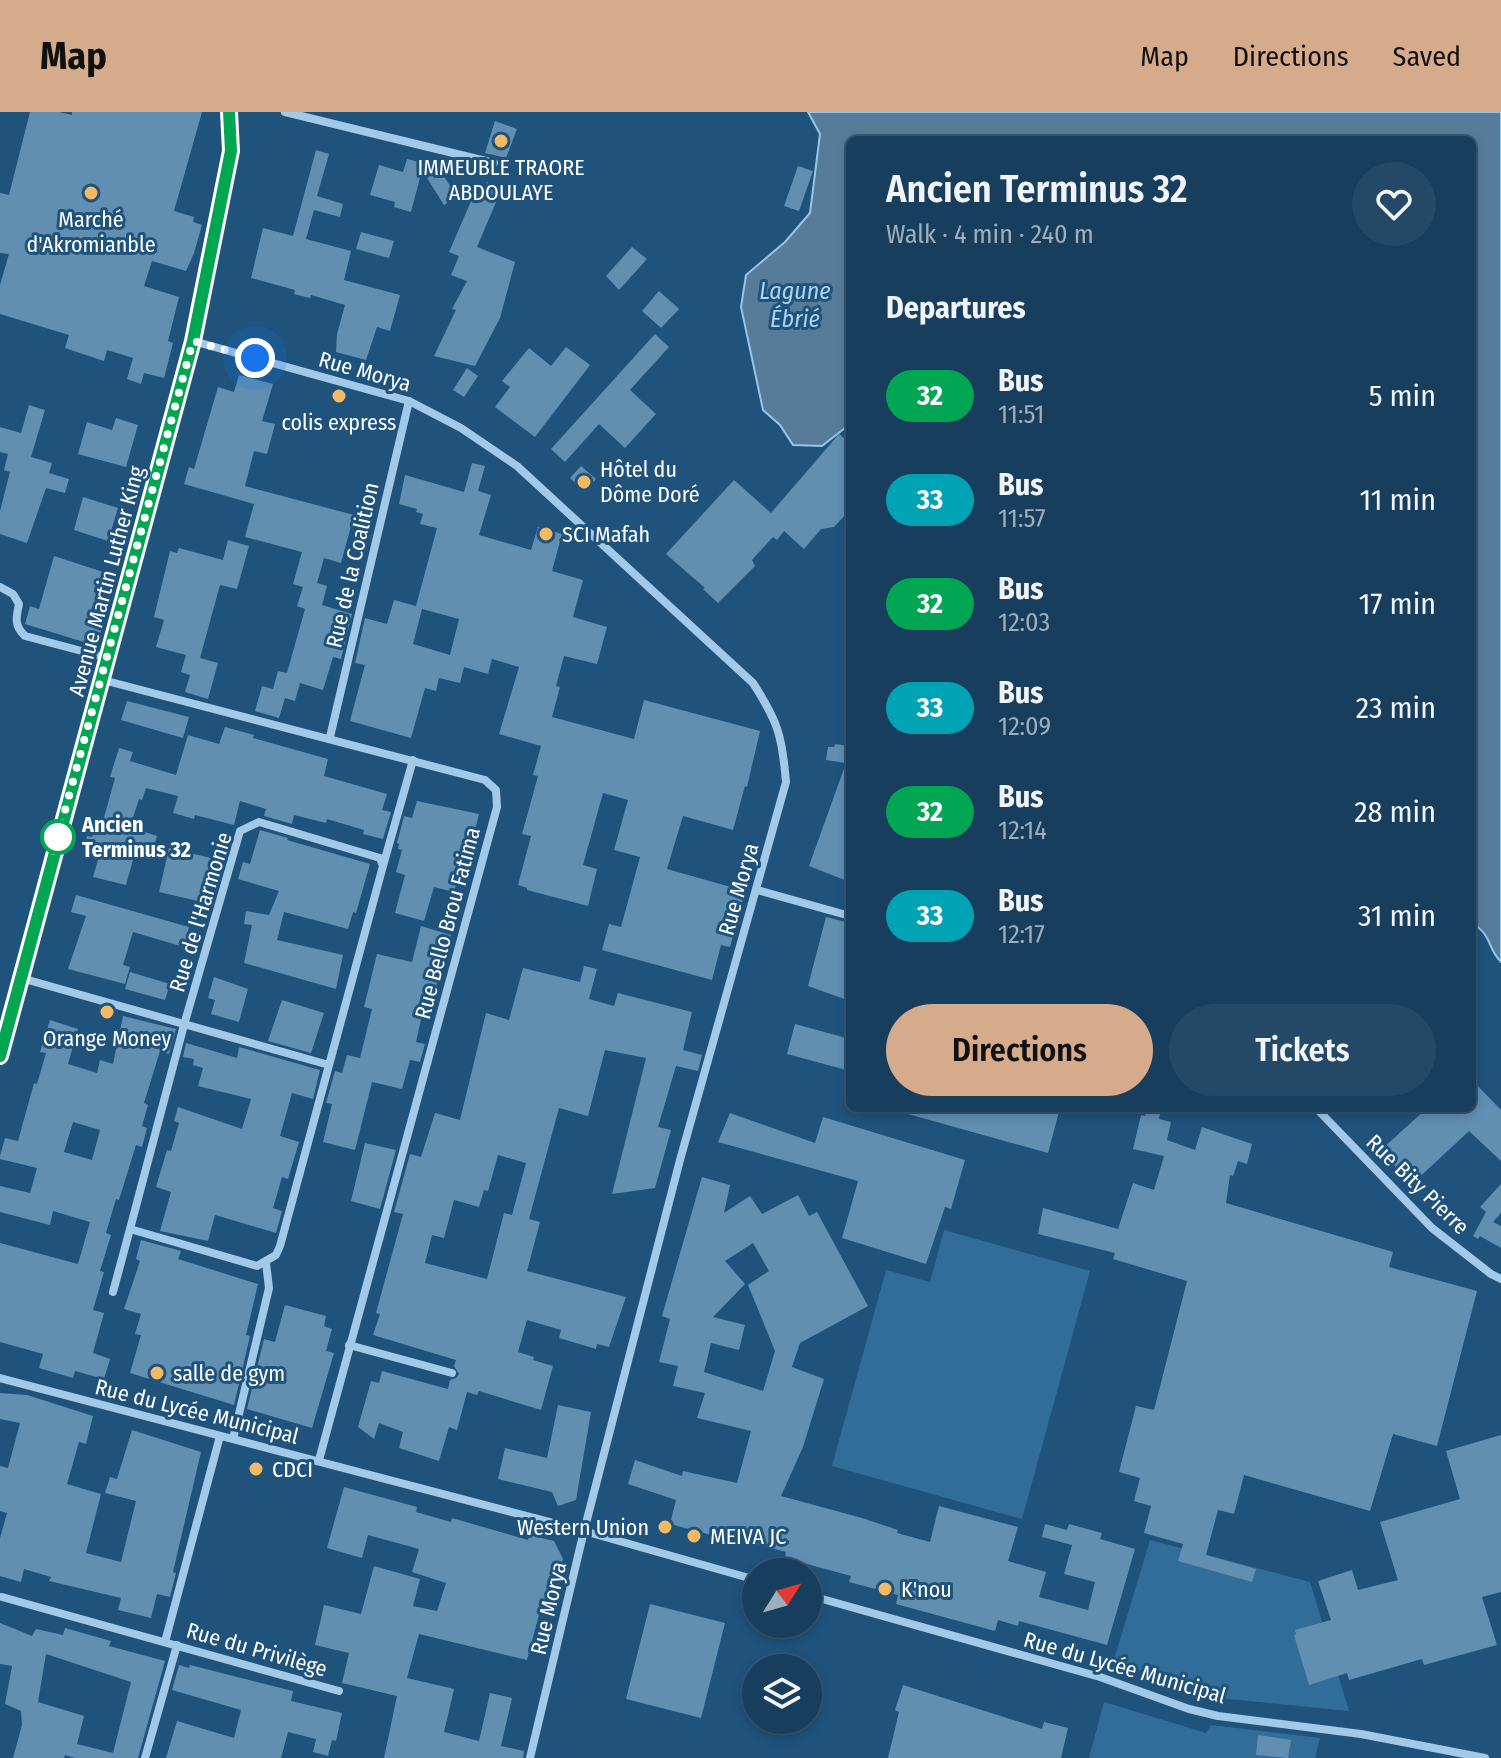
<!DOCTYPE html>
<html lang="en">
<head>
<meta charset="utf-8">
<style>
	body { margin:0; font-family:"Fira Sans Condensed",sans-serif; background:#244966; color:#f1f3f6; height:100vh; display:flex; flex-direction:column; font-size:30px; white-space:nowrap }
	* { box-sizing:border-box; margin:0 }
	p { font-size:26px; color:#9eaebc }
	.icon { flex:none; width:44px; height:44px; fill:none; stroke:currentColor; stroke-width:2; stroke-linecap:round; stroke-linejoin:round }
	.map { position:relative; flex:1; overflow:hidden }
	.side { position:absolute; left:846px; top:24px; width:630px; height:976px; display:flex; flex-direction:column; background:#173e5d; border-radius:12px; box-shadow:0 4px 12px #0003,0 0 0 2px #365772 }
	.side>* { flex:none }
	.badge { padding:0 16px; border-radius:26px; font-size:28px; line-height:52px }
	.needle { width:52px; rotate:53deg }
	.controls { position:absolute; left:742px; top:1446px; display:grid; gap:16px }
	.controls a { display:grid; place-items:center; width:80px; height:80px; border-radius:50%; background:#173e5d; box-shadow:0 4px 12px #0003,0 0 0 2px #365772; font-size:40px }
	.you { position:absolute; width:40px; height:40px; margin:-20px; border:6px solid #fff; border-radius:50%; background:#1a73e8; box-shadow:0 0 0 12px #1a73e833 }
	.map>.badge { position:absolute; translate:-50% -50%; box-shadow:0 0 0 4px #fff }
	h2 { padding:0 40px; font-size:30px; line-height:72px }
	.round { display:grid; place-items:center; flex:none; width:84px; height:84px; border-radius:42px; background:#244966 }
	.headline { display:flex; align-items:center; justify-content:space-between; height:136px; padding:0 40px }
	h1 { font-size:38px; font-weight:600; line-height:60px }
	.action { display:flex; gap:16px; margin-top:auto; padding:16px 40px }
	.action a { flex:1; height:92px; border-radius:48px; background:#d6ab8b; color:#111; font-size:32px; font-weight:600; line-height:92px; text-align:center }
	.action a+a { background:#244966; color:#f1f3f6 }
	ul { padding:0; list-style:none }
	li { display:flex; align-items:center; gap:24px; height:104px; padding:0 40px }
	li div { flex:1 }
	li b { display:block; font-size:30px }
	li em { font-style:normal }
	li .badge { min-width:88px; font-weight:700; text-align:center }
	header { display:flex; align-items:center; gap:48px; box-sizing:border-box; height:112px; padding:0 40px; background:#d6ab8b; color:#111 }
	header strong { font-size:38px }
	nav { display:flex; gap:44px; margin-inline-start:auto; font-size:28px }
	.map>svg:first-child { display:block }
</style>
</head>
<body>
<header>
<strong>Map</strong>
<nav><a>Map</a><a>Directions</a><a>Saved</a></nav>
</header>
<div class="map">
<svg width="1501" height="1646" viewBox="0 0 1501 1646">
	<rect width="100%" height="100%" fill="#1f537c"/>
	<path fill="#326d9a" d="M944,1118L1090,1159L1022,1407L832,1354L886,1158L930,1170Z
		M1150,1428L1310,1470L1349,1599L1208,1585L1199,1574L1113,1551Z
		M1104,1590L1206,1621L1211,1613L1320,1626L1315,1646H1089Z"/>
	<path fill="#567c9a" stroke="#95c6e8" stroke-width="2" d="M808,0H1501V850C1486,835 1494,825 1472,811V28H850V312L822,334L793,333L780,313L763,298L741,195L746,163L785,130L810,101L820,22Z"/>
	<path fill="#618fb2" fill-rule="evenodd" d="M30,0H59L72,3V0H202L174,99L194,105L193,110L202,113L194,141L186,159L152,149L144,174L179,185L168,229L173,231L164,266L144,261L141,272L127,267L133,246L107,238L104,249L65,236L69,223L0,202V173L9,142L0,141V81L9,83Z
		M495,9L517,17L506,46L485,41Z
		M316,38L329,42L317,84L343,92L340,105L314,98L306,127L351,139L344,168L400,183L390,219L377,215L366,248L336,240L337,222L345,193L311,183L310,186L294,182L295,178L251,166L263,116L293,124Z
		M407,47L438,55L457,85L444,93L422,58L411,100L394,95L395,90L370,83L379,53L403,60Z
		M798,54L813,59L799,99L784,94Z
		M487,70L502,76L477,135L515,150L500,206L475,254L434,244L456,198L452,197L467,169L451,163L459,144L449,140L472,87L480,88Z
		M361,120L394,129L389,146L356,137Z
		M632,135L647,147L619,178L606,164Z
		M659,179L679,197L661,216L642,199Z
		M655,222L669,235L630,278L656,302L625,336L599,312L565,350L551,337Z
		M566,235L590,253L535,325L495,295L510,275L502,269L529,236L551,254Z
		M467,256L478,264L464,285L453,278Z
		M239,263L273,272L262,309L275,312L267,342L254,339L245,374L354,403L341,451L324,446L317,471L327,474L322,493L352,502L341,547L333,545L323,578L300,571L295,589L285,586L279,606L255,599L262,574L273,577L278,559L287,561L305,497L297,494L303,475L293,472L302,440L245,425L254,392L184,372L189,355L194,357L218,275L234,280Z
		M29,293L45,298L31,345L52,351L49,361L69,367L65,381L46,376L27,431L0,422V399L10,360L4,358L8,342L0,340V315L21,321Z
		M116,306L138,313L126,355L78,342L87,310L112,318Z
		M839,322L850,331V377L847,401L834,415L821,417L804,437L784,419L777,428L773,425L752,448L755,454L718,491L703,477L705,476L666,442L734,368L771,401Z
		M472,351L485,354L478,379L491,383L479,423L531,438L538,415L562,422L552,459L583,468L573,505L607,515L597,552L564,544L556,574L560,575L552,605L634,627L644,588L760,619L747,675L745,674L733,718L683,704L667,757L745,779L730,835L721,833L712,868L602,838L609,812L621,815L640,745L614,738L628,688L603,681L583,753L597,757L588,794L527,778V776L518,773L531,724L522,722L538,664L533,663L541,634L499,622L519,555L492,547L488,562L464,555L460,571L439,566L436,579L425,576L411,626L350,609L365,553L355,551L365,506L387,512L394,488L416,494L437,416L420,412L423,402L416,400L417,397L399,392L405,363L464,380ZM422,497L459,507L450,543L413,532Z
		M581,354L596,367L585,380L570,366Z
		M83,385L118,396L108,429L74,418Z
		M228,428L249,434L237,477L220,473L200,546L218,551L208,587L185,580L190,563L181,560L186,543L156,535L164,508L154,505L170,439L177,441L179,436L223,448Z
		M54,444L106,461L86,511L102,516L97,534L25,512L30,494L39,497Z
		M127,589L189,605L183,626L121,608Z
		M225,615L254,623L253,626L328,647L324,664L387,682L382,698L391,700L383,727L363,722L364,718L327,707L326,711L294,703L292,712L264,704L266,697L240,689L234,713L195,703L194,707L173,701L178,684L146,676L142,688L139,687L130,715L157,724L152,742L136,737L126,773L93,765L100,741L84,736L87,724L92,725L97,707L103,709L115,666L110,665L119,636L133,640L130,649L176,663L188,623L219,632Z
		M835,632L850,634V770L809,754L846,651L826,648L828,635H834Z
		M417,689L479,702L474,722L469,721L454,780L434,775L424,809L395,801L405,763L396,760L402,738L398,737L399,732L397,731L404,704L412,706Z
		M260,718L288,726L287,728L370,752L356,801L353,800L348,817L284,800L277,828L343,843L336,877L244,851L252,813L244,812L246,799L269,803L279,779L238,767L243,750L250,752Z
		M169,736L211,746L202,790L159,780Z
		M76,783L189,815L184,835L133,820L123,853L130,855L125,872L68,857L86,804L71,800Z
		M826,805L850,811V874L847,888L808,874Z
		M421,814L451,823L435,878L428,876L416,930L425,932L420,950L410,948L402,977L372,970L355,1038L323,1030L332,992L326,991L335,959L342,961L347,943L360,946L372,897L364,895L377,842L412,850Z
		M584,854L597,857L589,887L614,894L618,881L692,900L683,938L702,943L698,959L676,954L658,1015L671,1018L655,1076L612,1082L646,946L605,938L588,1004L559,996L529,1107L540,1110L527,1159L626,1185L609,1235L597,1232L596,1237L559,1226L561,1218L527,1208L518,1240L534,1245L533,1248L553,1254L541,1298L479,1279L477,1283L467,1280L457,1318L449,1315L439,1349L399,1336L403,1320L379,1311L374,1327L358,1315L371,1269L379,1271L382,1259L448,1277L450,1268L456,1266L459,1262L454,1254L456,1248L373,1223L380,1202L376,1201L403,1102L394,1100L410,1042L421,1045L435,1001L460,1008L486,901L509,908L523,856L580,870ZM498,1043L526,1051L512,1103L504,1101L487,1167L425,1151L432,1123L444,1126L454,1088L479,1095L484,1078L488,1079Z
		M130,860L170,872L165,888L125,877Z
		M214,865L248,877L239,910L211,902L215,888L208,886Z
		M282,888L324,901L311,941L268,929Z
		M123,904L176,917L169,942L160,939L144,991L148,993L142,1014L147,1016L142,1035L136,1033L119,1088L116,1087L106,1121L111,1123L100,1159L104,1160L93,1198L104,1201L93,1241L110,1247L104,1267L75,1259L73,1266L39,1256L43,1242L0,1230V1131L78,1152L90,1110L53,1099L50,1113L0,1100V1074L30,1081L37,1056L0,1047V1044L5,1026L18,1029L34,971L37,972L46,941L40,940L50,908L78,917L68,952L97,961L100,948L113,952ZM73,1010L100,1018L92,1048L64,1040Z
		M795,912L850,927V959L787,942Z
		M186,931L237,946L239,935L320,958L313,987L292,981L280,1024L299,1030L288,1067L282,1065L273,1096L282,1099L276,1121L215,1103L208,1129L160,1119L171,1080L156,1075L167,1038L171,1039L179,1011L174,1009L178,995L242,1017L251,987L198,974L203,956L193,953L194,947L183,945Z
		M1472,968L1501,998V1049L1469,1019L1411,1073L1381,1038L1427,996H1472Z
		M901,996H1060L1048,1041L901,1000Z
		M1147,996H1161L1159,1007L1171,1010L1167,1028L1195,1038L1202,1015L1252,1032L1247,1052L1238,1049L1233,1064L1230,1063L1226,1091L1393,1140L1389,1155L1477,1179L1437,1334L1393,1322L1370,1399L1244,1363L1234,1402L1218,1398L1206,1443L1256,1457L1252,1470L1178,1449L1183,1432L1144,1421L1151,1394L1134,1389L1140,1366L1119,1360L1136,1294L1154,1298L1187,1169L1113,1147L1115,1141L1038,1122L1043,1096L1118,1117L1133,1071L1154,1078L1164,1044L1133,1037L1141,1003L1145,1004Z
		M730,1001L815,1031L823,1005L965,1048L951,1097L945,1095L926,1152L842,1126L858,1069L718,1030Z
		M365,1031L396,1038L380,1097L351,1089Z
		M702,1065L730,1073L724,1101L750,1084L762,1102L798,1083L809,1104L817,1100L868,1194L800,1231L792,1255L824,1267L803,1335L781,1384L862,1406L898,1418L897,1421L930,1430L939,1394L1018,1415L1008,1449L1046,1460L1039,1485L1088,1498L1095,1470L1064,1462L1072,1433L1042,1425L1045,1412L1067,1418L1069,1412L1102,1421L1100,1427L1135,1437L1107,1533L1019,1509L1018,1514L998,1508L995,1519L896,1492L898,1483L849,1470L851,1464L785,1446L786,1440L742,1428L741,1431L670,1412L676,1388L628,1372L635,1348L682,1364L683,1359L737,1371L751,1319L697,1306L705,1281L673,1274L678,1254L659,1250L670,1207L662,1204ZM753,1131L769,1159L748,1173L775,1239L763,1279L704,1260L711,1231L739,1238L745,1213L713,1205L745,1172L725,1149Z
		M1501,1072V1101L1493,1110L1501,1114V1136L1480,1124L1478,1127L1473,1124L1486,1100L1480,1095Z
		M141,1128L181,1139L178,1147L258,1172L246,1223L250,1224L234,1293L130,1261L141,1223L135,1222L141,1202L124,1197L140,1149L136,1147Z
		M285,1193L326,1204L324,1214L332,1217L326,1239L334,1241L312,1316L247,1297L264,1227L275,1230Z
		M0,1281L27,1283L93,1304L86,1332L79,1330L67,1372L101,1382L86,1441L121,1450L136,1389L105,1381L110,1365L117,1367L132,1318L201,1340L173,1460L176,1461L170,1485L157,1482L151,1506L118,1498L121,1486L49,1469L51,1465L24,1457L21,1470L0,1464V1426L7,1401L0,1399V1354L8,1356L20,1311L0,1307Z
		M558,1293L591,1300L576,1388L558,1394L552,1380L498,1367L505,1336L547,1346Z
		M1501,1323V1480L1482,1485L1497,1533L1424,1553L1422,1547L1349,1568L1347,1561L1309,1573L1294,1523L1296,1522L1295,1518L1331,1508L1318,1469L1352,1458L1358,1478L1398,1468L1380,1410L1460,1387L1446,1339Z
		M344,1375L417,1395L416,1400L451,1410L452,1406L528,1428L529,1423L554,1429L563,1447L550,1493L542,1491L527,1548L419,1522L407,1566L454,1577L444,1620L479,1629L490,1581L512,1586L501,1634L524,1639L523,1646H384L397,1584L342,1571L349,1541L315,1533L324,1493L361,1502L374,1454L420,1467L413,1494L437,1499L446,1471L412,1460L419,1437L368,1423L362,1446L327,1436Z
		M650,1492L725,1511L701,1606L626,1587Z
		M0,1511L32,1524L36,1517L63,1523L65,1516L111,1529L109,1534L165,1549L138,1646H75L65,1643L64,1646H13L22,1613L21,1599L5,1592L12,1554L0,1552ZM46,1542L131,1570L113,1641L77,1632L84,1604L38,1590Z
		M179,1553L189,1556L190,1553L293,1579L291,1589L342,1601L336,1629L332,1628L328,1644L313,1640L316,1627L288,1620L281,1646H166L177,1609L234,1626L241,1598L172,1578Z
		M903,1573L1042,1617L1044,1610L1068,1616L1061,1646H888L899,1600L895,1598Z
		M1258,1623L1291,1628L1288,1646L1256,1643Z"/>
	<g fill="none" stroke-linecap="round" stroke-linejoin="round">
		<path stroke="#a2c9e7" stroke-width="8" d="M285,0L494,51
			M193,229L409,289L461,316L517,354L753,571C778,610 782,623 786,670L680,1048L584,1419L530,1646
			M0,475L13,482L19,492C16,506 14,514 25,524L108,546
			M103,568L485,668L496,678L497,695L319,1348
			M330,625L409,289
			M259,710L380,746L383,754L280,1134L276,1143L257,1154L130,1117L184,913L240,719Z
			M383,754L413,648
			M757,778L850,804
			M21,866L329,953
			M1316,996L1432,1116L1491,1162L1501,1167
			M113,1180L130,1117
			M349,1233L452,1261
			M0,1266L584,1419L756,1468
			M233,1327L269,1176L266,1151
			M808,1483L1100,1565L1189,1597L1218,1604L1361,1622L1485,1646
			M2,1485L339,1579
			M165,1530L220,1324
			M145,1646L177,1533"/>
		<path stroke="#a2c9e7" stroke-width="14" d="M0,944L193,229L231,39L229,0"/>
	</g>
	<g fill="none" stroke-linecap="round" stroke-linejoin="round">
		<g stroke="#fff" stroke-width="18">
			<path id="line" d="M0,944L193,229L231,39L229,0"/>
		</g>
		<use href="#line" stroke="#00a651" stroke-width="12"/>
		<path stroke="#fff" stroke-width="8" stroke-dasharray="0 14.4" d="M58,725L54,739L193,229L255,246"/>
	</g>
	<g fill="#f4b962" stroke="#1f537c" stroke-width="3">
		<circle cx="501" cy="29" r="8"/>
		<circle cx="91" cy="81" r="8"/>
		<circle cx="339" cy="284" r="8"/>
		<circle cx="584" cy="370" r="8"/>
		<circle cx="546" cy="422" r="8"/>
		<circle cx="107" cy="900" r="8"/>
		<circle cx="157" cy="1261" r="8"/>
		<circle cx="256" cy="1357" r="8"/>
		<circle cx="665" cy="1415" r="8"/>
		<circle cx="694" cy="1424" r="8"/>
		<circle cx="885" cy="1477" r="8"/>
	</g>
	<circle fill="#fff" stroke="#00a651" stroke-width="4" cx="58" cy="725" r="16"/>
	<g text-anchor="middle" stroke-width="6" stroke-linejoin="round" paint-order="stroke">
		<g font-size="22" fill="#fff" stroke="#1f537c" text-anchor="start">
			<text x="501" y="63" text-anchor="middle">IMMEUBLE TRAORE<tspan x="501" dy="25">ABDOULAYE</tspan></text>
			<text x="91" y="115" text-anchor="middle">Marché<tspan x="91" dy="25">d'Akromianble</tspan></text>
			<text x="339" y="318" text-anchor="middle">colis express</text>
			<text x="600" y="365">Hôtel du<tspan x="600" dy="25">Dôme Doré</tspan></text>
			<text x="562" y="430">SCI Mafah</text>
			<text x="107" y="934" text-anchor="middle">Orange Money</text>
			<text x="173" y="1269">salle de gym</text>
			<text x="272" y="1365">CDCI</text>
			<text x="649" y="1423" text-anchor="end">Western Union</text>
			<text x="710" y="1432">MEIVA JC</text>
			<text x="901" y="1485">K'nou</text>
		</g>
		<g font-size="22" fill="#fff" stroke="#1f537c">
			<text transform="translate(365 259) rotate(16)" y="8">Rue Morya</text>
			<text transform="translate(352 453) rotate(-77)" y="8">Rue de la Coalition</text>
			<text transform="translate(106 469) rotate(-75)" y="8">Avenue Martin Luther King</text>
			<text transform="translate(738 777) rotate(-74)" y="8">Rue Morya</text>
			<text transform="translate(200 800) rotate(-73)" y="8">Rue de l'Harmonie</text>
			<text transform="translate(447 811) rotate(-75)" y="8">Rue Bello Brou Fatima</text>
			<text transform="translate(1418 1072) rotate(44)" y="8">Rue Bity Pierre</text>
			<text transform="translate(197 1299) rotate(14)" y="8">Rue du Lycée Municipal</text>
			<text transform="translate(548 1496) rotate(-77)" y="8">Rue Morya</text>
			<text transform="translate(257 1537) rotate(16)" y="8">Rue du Privilège</text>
			<text transform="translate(1125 1555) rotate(16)" y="8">Rue du Lycée Municipal</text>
		</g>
		<g font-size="22" font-weight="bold" fill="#fff" stroke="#1f537c" text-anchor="start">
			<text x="82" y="720">Ancien<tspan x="82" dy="25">Terminus 32</tspan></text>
		</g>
		<g font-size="24" font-style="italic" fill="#add3ef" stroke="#1f537c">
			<text x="795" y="187">Lagune<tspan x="795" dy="28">Ébrié</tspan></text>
		</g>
	</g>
</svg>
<div class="controls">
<a><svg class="needle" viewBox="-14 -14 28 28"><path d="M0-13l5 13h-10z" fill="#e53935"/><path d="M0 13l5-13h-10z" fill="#9eaebc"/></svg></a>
<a><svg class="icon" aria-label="layers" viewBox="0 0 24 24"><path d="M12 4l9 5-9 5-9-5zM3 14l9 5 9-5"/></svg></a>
</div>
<div class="you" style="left:255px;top:246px"></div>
<section class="side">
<div class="headline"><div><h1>Ancien Terminus 32</h1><p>Walk · 4 min · 240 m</p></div><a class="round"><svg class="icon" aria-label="heart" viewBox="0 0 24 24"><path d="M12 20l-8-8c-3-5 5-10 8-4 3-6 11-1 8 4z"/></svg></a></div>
<h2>Departures</h2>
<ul>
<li><span class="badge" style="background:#00a651;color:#fff">32</span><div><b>Bus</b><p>11:51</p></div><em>5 min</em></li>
<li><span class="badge" style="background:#00a3b4;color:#fff">33</span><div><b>Bus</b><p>11:57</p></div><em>11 min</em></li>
<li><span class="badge" style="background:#00a651;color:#fff">32</span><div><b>Bus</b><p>12:03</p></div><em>17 min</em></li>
<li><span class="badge" style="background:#00a3b4;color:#fff">33</span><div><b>Bus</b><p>12:09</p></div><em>23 min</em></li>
<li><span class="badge" style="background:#00a651;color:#fff">32</span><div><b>Bus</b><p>12:14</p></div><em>28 min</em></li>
<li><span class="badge" style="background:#00a3b4;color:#fff">33</span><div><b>Bus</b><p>12:17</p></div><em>31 min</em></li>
</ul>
<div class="action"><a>Directions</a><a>Tickets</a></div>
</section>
</div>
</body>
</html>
